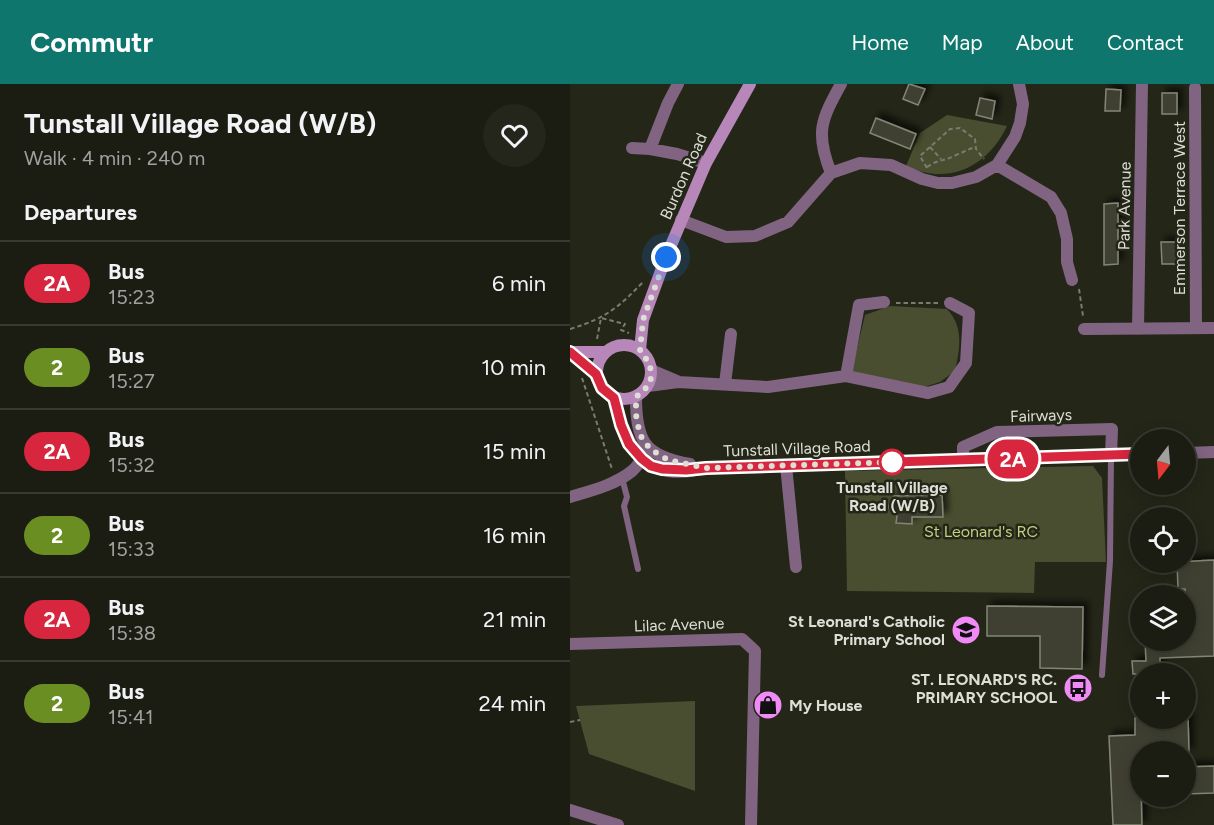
<!DOCTYPE html>
<html lang="en">
<head>
<meta charset="utf-8">
<style>
	body { margin:0; font-family:Figtree,sans-serif; background:#24251b; color:#f1f3f6; height:100vh; display:flex; flex-direction:column; font-size:22px; white-space:nowrap }
	* { box-sizing:border-box; margin:0 }
	p { font-size:20px; color:#a0a19f }
	.icon { flex:none; width:33px; height:33px; fill:none; stroke:currentColor; stroke-width:2; stroke-linecap:round; stroke-linejoin:round }
	.map { position:relative; flex:1; overflow:hidden }
	.panel { display:flex; flex-direction:column; background:#1b1c12; width:570px }
	.panel>* { flex:none }
	.badge { padding:0 12px; border-radius:20px; font-size:21px; line-height:39px }
	.needle { width:39px; rotate:196deg }
	.controls { position:absolute; left:560px; top:345px; display:grid; gap:12px }
	.controls a { display:grid; place-items:center; width:66px; height:66px; border-radius:50%; background:#1b1c12; box-shadow:0 3px 15px #0003,0 0 0 2px #393a32; font-size:30px }
	.you { position:absolute; width:30px; height:30px; margin:-15px; border:4px solid #fff; border-radius:50%; background:#1a73e8; box-shadow:0 0 0 9px #1a73e833 }
	.map>.badge { position:absolute; translate:-50% -50%; box-shadow:0 0 0 3px #fff }
	h2 { padding:0 24px; font-size:22px; line-height:54px }
	.round { display:grid; place-items:center; flex:none; width:63px; height:63px; border-radius:32px; background:#24251b }
	.headline { display:flex; align-items:center; justify-content:space-between; height:102px; padding:0 24px }
	h1 { font-size:28px; font-weight:700; line-height:45px }
	ul { padding:0; list-style:none }
	li { display:flex; align-items:center; gap:18px; height:84px; padding:0 24px; border-top:2px solid #393a32 }
	li div { flex:1 }
	li b { display:block; font-size:22px }
	li em { font-style:normal }
	li .badge { min-width:66px; font-weight:700; text-align:center }
	header { display:flex; align-items:center; gap:36px; box-sizing:border-box; height:84px; padding:0 30px; background:#0f766e; color:#fff }
	header strong { font-size:28px }
	nav { display:flex; gap:33px; margin-inline-start:auto; font-size:21px }
	main { display:flex; flex:1; min-height:0 }
	.map>svg:first-child { display:block }
</style>
</head>
<body>
<header>
<strong>Commutr</strong>
<nav><a>Home</a><a>Map</a><a>About</a><a>Contact</a></nav>
</header>
<main>
<section class="panel">
<div class="headline"><div><h1>Tunstall Village Road (W/B)</h1><p>Walk · 4 min · 240 m</p></div><a class="round"><svg class="icon" aria-label="heart" viewBox="0 0 24 24"><path d="M12 20l-8-8c-3-5 5-10 8-4 3-6 11-1 8 4z"/></svg></a></div>
<h2>Departures</h2>
<ul>
<li><span class="badge" style="background:#d7263d;color:#fff">2A</span><div><b>Bus</b><p>15:23</p></div><em>6 min</em></li>
<li><span class="badge" style="background:#6b8e23;color:#fff">2</span><div><b>Bus</b><p>15:27</p></div><em>10 min</em></li>
<li><span class="badge" style="background:#d7263d;color:#fff">2A</span><div><b>Bus</b><p>15:32</p></div><em>15 min</em></li>
<li><span class="badge" style="background:#6b8e23;color:#fff">2</span><div><b>Bus</b><p>15:33</p></div><em>16 min</em></li>
<li><span class="badge" style="background:#d7263d;color:#fff">2A</span><div><b>Bus</b><p>15:38</p></div><em>21 min</em></li>
<li><span class="badge" style="background:#6b8e23;color:#fff">2</span><div><b>Bus</b><p>15:41</p></div><em>24 min</em></li>
</ul>
</section>
<div class="map">
<svg width="644" height="741" viewBox="0 0 644 741">
	<defs>
		<filter id="shadow"><feDropShadow dx="5" dy="-5" stdDeviation="3" flood-color="#0009"/></filter>
	</defs>
	<rect width="100%" height="100%" fill="#242618"/>
	<path fill="#494e30" d="M377,31L437,42C418,83 378,102 336,82L350,49Z
		M320,222L377,225C394,243 390,264 385,287L370,298L354,303L283,291L282,285L295,231Z
		M523,382L532,394L536,478H465L464,509L277,507L275,387Z
		M125,617V707L19,670L6,622Z"/>
	<path fill="#3f4132" stroke="#838675" stroke-width="1.5" filter="url(#shadow)" d="M339,0L355,5L348,21L333,15Z
		M536,5L551,6L550,27H535Z
		M592,9H607V30H592Z
		M410,14L425,17L422,35L406,31Z
		M306,34L346,50L340,65L300,49Z
		M548,119V180L534,181V120Z
		M591,158H606L607,180H592Z
		M372,411L373,433H342V440L326,439L327,432L318,423L324,412Z
		M644,476V572L590,574V590H563L562,577H576L575,556H615V505H608L607,478Z
		M417,522L513,523L512,585L470,584V552H417Z
		M565,634H618L619,668H570L572,741H543L539,652L565,651Z
		M644,682V709L615,710V683Z"/>
	<g fill="none" stroke-linecap="round" stroke-linejoin="round">
		<path stroke="#7a7c70" stroke-width="2" stroke-dasharray="4.5 3" stroke-linecap="butt" d="M360,63L371,75
			M357,83C368,75 376,77 386,71C394,68 398,65 406,63
			M357,84L350,72L380,45L390,44L405,55L406,65L414,75
			M509,205L513,232
			M326,219H369
			M0,245C36,234 48,224 74,197
			M27,255L31,234L55,240L51,246L59,249
			M12,294L42,385
			M0,638L10,636"/>
		<path stroke="#816482" stroke-width="6" d="M52,394L57,413L54,422L68,485
			M532,591L540,477L541,371"/>
		<path stroke="#816482" stroke-width="12" d="M108,0L98,19L80,65L107,70L136,79
			M625,4L626,244
			M62,64L80,65
			M427,81L481,113L491,129L497,155V178L502,196
			M261,89C245,49 251,36 271,0
			M111,136L156,153L185,152L218,138L261,89L290,79L321,81L352,95L368,99H382L406,93L427,81L445,53L450,39L453,20L449,0
			M514,245L644,244
			M568,245L572,0
			M81,286L107,297
			M276,292L289,221L314,218
			M155,300L161,250
			M78,302L108,298L198,303L276,292L358,309L379,303L396,279L399,229L380,219
			M393,376V363L427,348L542,345L541,371
			M216,381L226,483
			M0,560L172,555L185,567L181,741
			M0,726L48,741"/>
		<path stroke="#816482" stroke-width="12" d="M66,313C66,358 75,372 120,380
			M44,314C58,365 74,400 136,384L570,370
			M615,369L644,368
			M0,413C20,407 45,401 62,387C68,382 73,374 77,368"/>
		<path stroke="#b687b8" stroke-width="12" d="M27 288a27 27 0 1 1 54 0a27 27 0 1 1-54 0Z
			M70,266L73,236L96,173L136,79L180,0
			M0,268H35
			M1,268L26,290"/>
	</g>
	<g fill="none" stroke-linecap="round" stroke-linejoin="round">
		<g stroke="#fff" stroke-width="14">
			<path id="line" d="M0,268L26,290L32,304L44,314L51,341L59,360L72,375L81,382L92,385L116,386L136,384L570,370"/>
		</g>
		<use href="#line" stroke="#d7263d" stroke-width="9"/>
		<path stroke="#dddfd6" stroke-width="6" stroke-dasharray="0 10.8" d="M96,173L73,236L70,267L80,280L81,294L78,302L66,313V331L70,351L80,365L98,376L136,384L327,378H322"/>
	</g>
	<defs>
		<g id="school-disc" transform="scale(1.5)"><circle r="9.5" fill="#f08bf6" stroke="#242618"/><path d="M0-5L7-2L0 1L-7-2ZM-4 1L0 2.5L4 1V4Q0 6-4 4Z" fill="#111"/></g>
		<g id="bus-disc" transform="scale(1.5)"><circle r="9.5" fill="#f08bf6" stroke="#242618"/><path d="M-5-6H5V4H4V6H2V4H-2V6H-4V4H-5ZM-3.5-4V0h7V-4ZM-3.5 1.2v1.5H-2V1.2ZM2 1.2v1.5H3.5V1.2Z" fill="#111"/></g>
		<g id="shop-disc" transform="scale(1.5)"><circle r="9.5" fill="#f08bf6" stroke="#242618"/><path d="M-5-2.5h2.3a2.7 3.5 0 0 1 5.4 0H5L5.5 6h-11ZM-1.5-2.5h3a1.5 2.3 0 0 0-3 0Z" fill="#111"/></g>
	</defs>
	<g fill-rule="evenodd">
		<use href="#school-disc" x="396" y="546"/>
		<use href="#bus-disc" x="508" y="604"/>
		<use href="#shop-disc" x="198" y="621"/>
	</g>
	<circle fill="#fff" stroke="#d7263d" stroke-width="3" cx="322" cy="378" r="12"/>
	<g text-anchor="middle" stroke-width="5" stroke-linejoin="round" paint-order="stroke">
		<g font-size="16" fill="#dddfd6" stroke="#242618">
			<text transform="translate(113 92) rotate(-66)" y="6">Burdon Road</text>
			<text transform="translate(554 122) rotate(-89)" y="6">Park Avenue</text>
			<text transform="translate(609 124) rotate(-90)" y="6">Emmerson Terrace West</text>
			<text transform="translate(471 331) rotate(-2)" y="6">Fairways</text>
			<text transform="translate(227 364) rotate(-2)" y="6">Tunstall Village Road</text>
			<text transform="translate(109 540) rotate(-2)" y="6">Lilac Avenue</text>
		</g>
		<g font-size="16" font-weight="bold" fill="#dddfd6" stroke="#242618">
			<text x="322" y="409">Tunstall Village<tspan x="322" dy="18">Road (W/B)</tspan></text>
		</g>
		<g font-size="16" fill="#c3cf83" stroke="#242618">
			<text x="411" y="453">St Leonard's RC</text>
		</g>
		<g font-size="16" font-weight="bold" fill="#dddfd6" stroke="#242618" text-anchor="end">
			<text x="375" y="543">St Leonard's Catholic<tspan x="375" dy="18">Primary School</tspan></text>
			<text x="487" y="601">ST. LEONARD'S RC.<tspan x="487" dy="18">PRIMARY SCHOOL</tspan></text>
			<text x="219" y="627" text-anchor="start">My House</text>
		</g>
	</g>
</svg>
<div class="controls">
<a><svg class="needle" viewBox="-14 -14 28 28"><path d="M0-13l5 13h-10z" fill="#e53935"/><path d="M0 13l5-13h-10z" fill="#a0a19f"/></svg></a>
<a><svg class="icon" aria-label="locate" viewBox="0 0 24 24"><circle cx="12" cy="12" r="6"/><path d="M12 2v4M12 18v4M2 12h4M18 12h4"/></svg></a>
<a><svg class="icon" aria-label="layers" viewBox="0 0 24 24"><path d="M12 4l9 5-9 5-9-5zM3 14l9 5 9-5"/></svg></a>
<a>+</a>
<a>−</a>
</div>
<div class="you" style="left:96px;top:173px"></div>
<b class="badge" style="left:443px;top:375px;background:#d7263d;color:#fff">2A</b>
</div>
</main>
</body>
</html>
